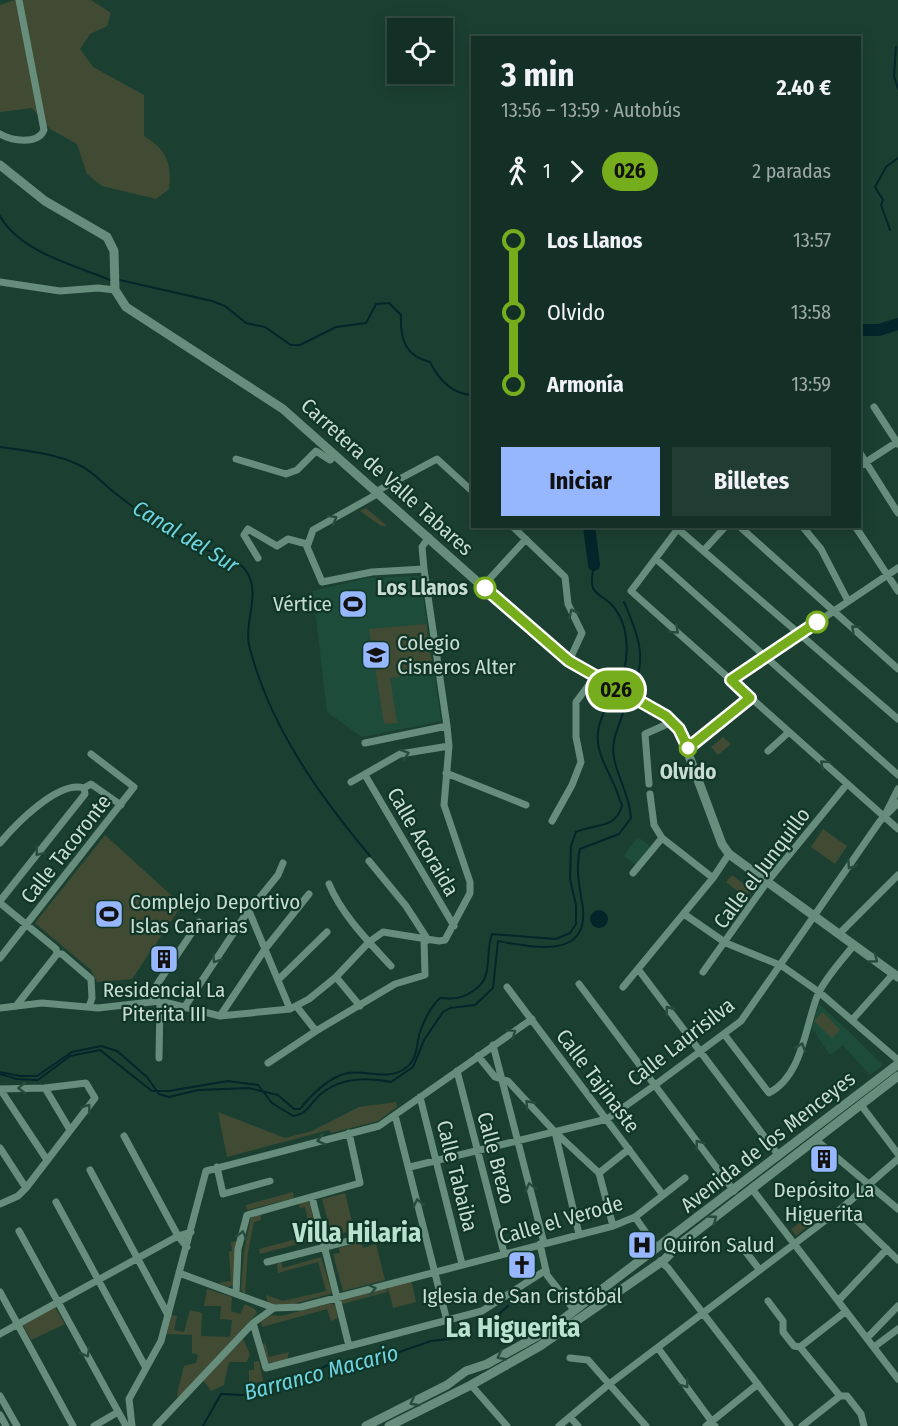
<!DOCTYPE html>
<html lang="es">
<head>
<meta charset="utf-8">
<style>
	body { margin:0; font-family:"Fira Sans Condensed",sans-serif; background:#213c32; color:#f1f3f6; height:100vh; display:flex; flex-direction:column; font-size:22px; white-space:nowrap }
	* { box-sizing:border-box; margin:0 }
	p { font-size:20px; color:#9da9a7 }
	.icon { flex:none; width:33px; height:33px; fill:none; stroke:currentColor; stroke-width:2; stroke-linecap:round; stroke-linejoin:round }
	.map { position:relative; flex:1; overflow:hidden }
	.details { position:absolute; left:471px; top:36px; width:390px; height:492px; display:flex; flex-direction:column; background:#143026; border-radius:0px; box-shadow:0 3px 15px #0003,0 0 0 2px #334b43 }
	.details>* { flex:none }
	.badge { padding:0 12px; border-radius:20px; font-size:21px; line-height:39px }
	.controls { position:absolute; left:387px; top:18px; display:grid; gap:12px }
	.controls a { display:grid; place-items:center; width:66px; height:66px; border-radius:0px; background:#143026; box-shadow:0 3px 15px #0003,0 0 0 2px #334b43; font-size:30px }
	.map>.badge { position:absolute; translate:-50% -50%; box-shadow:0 0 0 3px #fff }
	.legs { display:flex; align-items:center; gap:9px; height:66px; padding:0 30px; font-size:20px }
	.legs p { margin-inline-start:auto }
	.head { display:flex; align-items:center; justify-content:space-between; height:102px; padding:0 30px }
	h1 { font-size:33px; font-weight:700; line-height:45px }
	.action { display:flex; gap:12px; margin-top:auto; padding:12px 30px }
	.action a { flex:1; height:69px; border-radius:0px; background:#96b6fd; color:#111; font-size:24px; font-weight:700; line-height:69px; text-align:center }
	.action a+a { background:#213c32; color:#f1f3f6 }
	ul { padding:0 30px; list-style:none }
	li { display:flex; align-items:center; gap:21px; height:72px; font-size:22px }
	li i { display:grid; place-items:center; width:9px; height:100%; margin:0 8px; background:currentColor }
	li i::after { content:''; width:15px; height:15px; margin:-8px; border:4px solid; border-radius:50%; background:#143026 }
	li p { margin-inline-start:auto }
	li:first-child i { background:linear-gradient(#0000 50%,currentColor 0) }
	li:last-child i { background:linear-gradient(currentColor 50%,#0000 0) }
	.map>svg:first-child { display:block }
</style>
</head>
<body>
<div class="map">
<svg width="898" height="1426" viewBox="0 0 898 1426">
	<rect width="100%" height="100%" fill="#1b4032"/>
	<path fill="#1e4c3b" d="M420,576L441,721L362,737L327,712L313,591L367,578Z
		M638,837L650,846L636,865L624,856Z
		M819,1004L846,1029L883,1065L870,1075L843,1045L830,1055L812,1028Z"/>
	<path fill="#414b33" d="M15,0H91L111,13L107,26L90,34L80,49L93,67L144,95V136C167,150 172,163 169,189L156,199L102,186L87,174L77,144L50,129L32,108L0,112V5Z
		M366,508L387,526H381L360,511Z
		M426,624L433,671L390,678L397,723L384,724L369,629Z
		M723,737L731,744L718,755L711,747Z
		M823,829L847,846L835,864L811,847Z
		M105,835L182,905L132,979L97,982L91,970L35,923Z
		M732,875L751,889L745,897L726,882Z
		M823,1012L840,1030L832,1038L814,1021Z
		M396,1102L397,1107L378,1121L331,1133L329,1130L227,1157L218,1112L285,1138L312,1131L359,1107Z
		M293,1192L294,1198L247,1210L246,1205Z
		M345,1193L354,1230L332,1236L322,1199Z
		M307,1201L310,1203L317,1239L260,1254L259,1249L311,1235L305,1207L300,1208L299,1204Z
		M812,1213L821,1215L796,1236L791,1229Z
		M261,1215V1220L254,1222L248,1252L245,1294L241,1290L244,1251L251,1217Z
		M238,1241L233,1285L228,1287L218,1283L231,1281L229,1252L232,1251L231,1242Z
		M361,1242L363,1248L376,1244L385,1280L343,1291L333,1254L340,1253L339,1248Z
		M321,1257L332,1292L330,1294L286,1306L268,1303L266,1295L283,1301L326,1291L318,1262L278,1273L277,1264L281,1262L283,1268Z
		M411,1279L416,1302L393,1308L387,1285Z
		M387,1288V1292L342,1304L341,1300Z
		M207,1289L232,1297L231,1311L240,1314L245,1304L255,1309L257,1313L178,1399L177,1394L184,1366L196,1363L198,1355L192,1353V1335L167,1334L171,1315L177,1316L174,1330L184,1332L190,1310L202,1313L201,1336L230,1337L232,1320L220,1319L221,1306H204Z
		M330,1303L335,1305L338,1318L331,1321L327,1309L262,1327L261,1322L269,1315L281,1316Z
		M55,1307L65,1324L31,1340L23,1325Z
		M243,1339L250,1354L247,1362H229L224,1385L211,1391L203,1380Z
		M265,1343L269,1357L289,1352L287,1360L267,1363L262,1345Z
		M259,1361L263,1381L249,1384V1370H254V1362Z"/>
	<path fill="#03262a" d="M590 919a9 9 0 1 1 18 0a9 9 0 1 1-18 0Z"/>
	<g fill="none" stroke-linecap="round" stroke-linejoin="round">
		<path stroke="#03262a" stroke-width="2" d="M896,47L894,76L898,89
			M0,216C20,252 74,265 110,280
			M890,230L881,205L883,200L875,187L886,167L898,158
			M120,280L212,301L225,306L246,323L265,327L291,345H300L336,327L366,323L376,304L389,303L401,315C400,339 405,356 430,362C439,380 452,394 472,395
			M0,447C27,451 54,453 79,465C93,471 103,484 115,493C138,512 164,528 190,543C211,555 235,552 248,574C260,595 244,623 249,645C269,725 318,794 370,856
			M594,565C593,573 590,581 593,588C596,595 605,598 611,604C631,625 631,665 616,688
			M624,690L635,684C647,654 636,630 624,602
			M0,1072L20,1076H37L72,1052L101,1046L117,1051L147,1077L159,1094L169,1097L198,1090L249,1088L278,1095L294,1109H300C310,1096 330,1076 348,1073C366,1070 385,1080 403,1070C420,1059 415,1044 421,1029C425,1019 432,1005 440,998C453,999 462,999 473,991C495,977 484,956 492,934L556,939L570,933L576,924V905L570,879L571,846L576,832C595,823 615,830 622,806C607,756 580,748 614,693
			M0,1074L17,1079L38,1080L70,1056L100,1050L152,1091H169L228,1081L258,1085L272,1103L293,1116C309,1114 311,1101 322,1093C342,1077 367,1077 391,1082L413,1067L424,1040L443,1012L450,1008L475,1005L493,988L498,941C531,947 588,960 583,909C580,888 575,870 580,849L619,834L631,818C630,796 618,779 614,758C611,740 618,729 623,713C625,707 620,701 621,695
			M490,1322L508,1306
			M203,1426L221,1394L244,1395L290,1383L328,1365L355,1361L367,1363L431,1341L457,1338"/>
		<path stroke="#03262a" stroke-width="12" d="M860,330H879L898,324
			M589,526L594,565"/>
		<path stroke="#678d7d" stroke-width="7" d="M0,134C11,141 38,145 44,130L19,0
			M0,282L60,291L98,288L115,290
			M874,407L898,444
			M860,453L898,513
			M236,459L286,474L297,470L316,451L330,460L336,455
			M860,466L897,442
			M377,491L437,459L472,491
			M379,493L313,530L307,547L322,582L372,572L424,569
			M512,526L565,577L568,604L582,633L569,661
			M680,526L631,591L898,829
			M739,526L898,669
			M802,526L821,549L848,601
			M855,526L898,591
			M678,529L898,719
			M704,550L726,526
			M258,558L244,535L248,529L277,546L288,539L307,544
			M656,559L898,775
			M483,586L526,539
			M731,680L898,568
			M365,743L447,726
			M688,748L750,698
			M768,751L789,732
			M446,773L526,805
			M365,775L454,926
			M351,782L400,754L449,746
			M649,784L645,734L672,722
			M650,794L654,825L662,838L713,878
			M886,813L898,789
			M552,821L572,785L581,762L576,737V702L594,678
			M0,843C15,825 58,780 84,788L91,784L121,805
			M369,861L406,906L428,940
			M633,873L662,838
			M329,884C342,915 368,941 391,966
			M0,901L85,794L84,788
			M0,903L56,949L57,954H62L91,979L92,998L89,1007
			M249,911L290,1009
			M684,914L726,943L782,966L819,992L898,1060
			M839,934L898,875
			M0,958L134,787L91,754
			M638,969L779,1156
			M703,972L767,882L847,784
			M336,977L360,1006
			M278,980L327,932
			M579,984L734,1191
			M507,987L663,1195
			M623,987L713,878L729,854
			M146,1001L199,922
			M16,1006L57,954
			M297,1007L316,1031
			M0,1008L42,1003L98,1008L160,1001L220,1016L290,1009L309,999L336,977L369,942L383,932L439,941L445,940L470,893V882L444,805L449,746L447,726L424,569L422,547L429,537
			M184,1008L244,917L278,875L283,863
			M220,1016L265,949L309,894
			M852,1020L894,973
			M724,1034L769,1093C803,1075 805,1026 818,994C826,977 842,960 854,945
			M493,1045L544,1243
			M478,1056L495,1077L508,1081L555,1132L599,1173L613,1226
			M159,1058L160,1001
			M268,1063L316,1031L395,984L425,975L424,939
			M457,1071L504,1253
			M45,1088L70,1130
			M0,1089L45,1088L86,1083L95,1098L26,1188L18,1196L0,1204
			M0,1089L47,1160
			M420,1097L462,1264
			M861,1105L898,1154
			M395,1115L447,1321
			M555,1132L579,1234
			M124,1136L178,1236L187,1247
			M816,1140L898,1209
			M0,1148L26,1188
			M217,1167L223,1194L270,1181
			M410,1167L607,1119L655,1085L741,1021L880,821L898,803
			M90,1170L168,1315
			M599,1173L629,1149
			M752,1189L898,1379
			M312,1197L349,1346
			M56,1202L146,1368
			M843,1207L898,1260
			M635,1217L656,1247
			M19,1231L126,1426
			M739,1243L759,1269
			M540,1244L547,1275L575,1311
			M660,1261L668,1268L790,1426
			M267,1262L376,1234
			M179,1273L274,1308L301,1307L613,1226L635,1217L685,1178
			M0,1292L73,1426
			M236,1293L238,1249L247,1215L360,1183L349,1133
			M768,1301L783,1321V1332L794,1346L800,1347L840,1396H847L861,1414L864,1426
			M838,1301L887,1249
			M253,1323L266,1368L482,1311L546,1270
			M0,1334L178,1236L191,1232
			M867,1338L898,1306
			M800,1347L845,1312
			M874,1347L898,1329
			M658,1348L715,1426
			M570,1358L588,1360L646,1426
			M471,1385L507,1426
			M0,1396L17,1426
			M0,1415L6,1426
			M570,1417L578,1426
			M94,1426L118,1412
			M132,1426L129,1399L161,1341L206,1171L379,1126L532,1019
			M156,1426L253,1323L274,1308
			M559,1426L608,1385L843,1207L898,1159
			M706,1426L758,1384
			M802,1426L840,1396"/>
		<path stroke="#678d7d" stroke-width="9" d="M0,165L45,201L107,237L114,251L115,290L126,307L283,409L554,650L594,678L666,716L679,729L722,844L729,854L898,977
			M366,1426L447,1385L466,1371L487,1364L550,1329L898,1064
			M389,1426L471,1385L540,1346L664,1260L680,1244L898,1076"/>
	</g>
	<defs><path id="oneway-chevron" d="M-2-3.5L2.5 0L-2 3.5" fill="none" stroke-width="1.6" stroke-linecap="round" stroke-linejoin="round" transform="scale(1.5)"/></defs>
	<g stroke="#264c3d">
		<use href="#oneway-chevron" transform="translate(333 519) rotate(-29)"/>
		<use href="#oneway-chevron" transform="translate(573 613) rotate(-115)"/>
		<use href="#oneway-chevron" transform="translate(855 629) rotate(-138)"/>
		<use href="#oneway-chevron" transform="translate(675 630) rotate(41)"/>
		<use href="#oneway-chevron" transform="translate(405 754) rotate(-17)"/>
		<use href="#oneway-chevron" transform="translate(824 764) rotate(-138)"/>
		<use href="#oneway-chevron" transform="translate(39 852) rotate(128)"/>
		<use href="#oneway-chevron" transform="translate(851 865) rotate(124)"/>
		<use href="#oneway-chevron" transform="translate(216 959) rotate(123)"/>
		<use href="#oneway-chevron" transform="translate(874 959) rotate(36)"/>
		<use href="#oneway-chevron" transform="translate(669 1010) rotate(-127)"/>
		<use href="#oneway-chevron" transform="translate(512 1033) rotate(-34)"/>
		<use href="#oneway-chevron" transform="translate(801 1047) rotate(-71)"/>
		<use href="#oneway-chevron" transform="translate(22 1088) rotate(179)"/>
		<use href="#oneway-chevron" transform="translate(529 1104) rotate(-132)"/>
		<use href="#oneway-chevron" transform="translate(87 1108) rotate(-53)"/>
		<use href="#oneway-chevron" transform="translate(321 1140) rotate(165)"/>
		<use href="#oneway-chevron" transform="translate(699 1144) rotate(-127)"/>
		<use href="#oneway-chevron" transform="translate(530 1187) rotate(-104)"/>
		<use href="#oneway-chevron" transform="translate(418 1203) rotate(-103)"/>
		<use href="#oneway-chevron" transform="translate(713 1219) rotate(-37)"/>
		<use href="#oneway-chevron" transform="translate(242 1235) rotate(-76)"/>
		<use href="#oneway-chevron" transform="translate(372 1289) rotate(-15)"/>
		<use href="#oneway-chevron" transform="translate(86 1353) rotate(61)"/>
		<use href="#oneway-chevron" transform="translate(501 1356) rotate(152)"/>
		<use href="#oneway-chevron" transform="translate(685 1384) rotate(53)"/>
		<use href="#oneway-chevron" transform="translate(414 1402) rotate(152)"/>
	</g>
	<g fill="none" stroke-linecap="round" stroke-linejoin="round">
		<g stroke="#fff" stroke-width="14">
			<path id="line-1" d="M485,588L569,661L666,716L679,729L688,748L750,698L731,680L817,622"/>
		</g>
		<use href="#line-1" stroke="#75ad1c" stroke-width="9"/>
	</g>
	<defs>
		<g id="stadium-square" transform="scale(1.5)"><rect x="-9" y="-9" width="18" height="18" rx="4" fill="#96b6fd" stroke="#103628"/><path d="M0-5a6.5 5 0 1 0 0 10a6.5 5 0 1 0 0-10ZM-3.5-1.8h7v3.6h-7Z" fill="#111"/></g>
		<g id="school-square" transform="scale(1.5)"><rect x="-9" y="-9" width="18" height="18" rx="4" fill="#96b6fd" stroke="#103628"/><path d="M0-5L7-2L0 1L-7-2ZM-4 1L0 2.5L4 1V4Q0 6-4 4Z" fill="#111"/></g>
		<g id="building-square" transform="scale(1.5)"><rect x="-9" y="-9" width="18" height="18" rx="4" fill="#96b6fd" stroke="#103628"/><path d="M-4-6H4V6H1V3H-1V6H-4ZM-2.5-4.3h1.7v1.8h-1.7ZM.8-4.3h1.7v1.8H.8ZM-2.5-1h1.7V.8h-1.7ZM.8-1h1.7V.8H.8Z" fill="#111"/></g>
		<g id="hospital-square" transform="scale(1.5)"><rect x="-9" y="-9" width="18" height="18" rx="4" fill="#96b6fd" stroke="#103628"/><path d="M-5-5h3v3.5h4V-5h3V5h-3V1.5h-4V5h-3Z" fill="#111"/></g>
		<g id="church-square" transform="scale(1.5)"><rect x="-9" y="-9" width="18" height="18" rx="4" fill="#96b6fd" stroke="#103628"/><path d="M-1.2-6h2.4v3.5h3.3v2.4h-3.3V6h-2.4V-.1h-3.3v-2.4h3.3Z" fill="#111"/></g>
	</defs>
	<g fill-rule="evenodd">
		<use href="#stadium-square" x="353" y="604"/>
		<use href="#school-square" x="376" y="655"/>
		<use href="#stadium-square" x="109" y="914"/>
		<use href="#building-square" x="164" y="959"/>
		<use href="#building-square" x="824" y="1159"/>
		<use href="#hospital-square" x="642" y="1245"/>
		<use href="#church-square" x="522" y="1265"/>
	</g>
	<g fill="#fff" stroke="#75ad1c" stroke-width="3">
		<circle cx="485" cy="588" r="10"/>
		<circle cx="817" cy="622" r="10"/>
		<circle cx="688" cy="748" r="8"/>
	</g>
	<g text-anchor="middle" stroke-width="4.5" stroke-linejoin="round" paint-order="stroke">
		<g font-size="21" fill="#c9dcd3" stroke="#103628">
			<text transform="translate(387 477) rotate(42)" y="7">Carretera de Valle Tabares</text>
			<text transform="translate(423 842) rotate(60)" y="7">Calle Acoraida</text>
			<text transform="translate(66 849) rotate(-52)" y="7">Calle Tacoronte</text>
			<text transform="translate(762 868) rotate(-53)" y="7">Calle el Junquillo</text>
			<text transform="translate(681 1042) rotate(-38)" y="7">Calle Laurisilva</text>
			<text transform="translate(598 1081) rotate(53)" y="7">Calle Tajinaste</text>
			<text transform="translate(768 1142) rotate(-38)" y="7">Avenida de los Menceyes</text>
			<text transform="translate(496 1158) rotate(75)" y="7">Calle Brezo</text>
			<text transform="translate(457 1176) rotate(76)" y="7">Calle Tabaiba</text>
			<text transform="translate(561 1220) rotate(-16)" y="7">Calle el Verode</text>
		</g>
		<g font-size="21" font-weight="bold" fill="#c9dcd3" stroke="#103628" text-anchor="end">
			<text x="468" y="595">Los Llanos</text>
			<text x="688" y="779" text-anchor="middle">Olvido</text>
		</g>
		<g font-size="21" fill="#c9dcd3" stroke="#103628" text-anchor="start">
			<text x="332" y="611" text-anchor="end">Vértice</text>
			<text x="397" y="650">Colegio<tspan x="397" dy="24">Cisneros Alter</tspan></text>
			<text x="130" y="909">Complejo Deportivo<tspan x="130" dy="24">Islas Canarias</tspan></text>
			<text x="164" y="997" text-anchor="middle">Residencial La<tspan x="164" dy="24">Piterita III</tspan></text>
			<text x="824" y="1197" text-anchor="middle">Depósito La<tspan x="824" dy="24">Higuerita</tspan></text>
			<text x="663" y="1252">Quirón Salud</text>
			<text x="522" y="1303" text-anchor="middle">Iglesia de San Cristóbal</text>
		</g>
		<g font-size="22" font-style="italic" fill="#6fd4e0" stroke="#103628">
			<text transform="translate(186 536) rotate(31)" y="8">Canal del Sur</text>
			<text transform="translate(321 1372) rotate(-15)" y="8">Barranco Macario</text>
		</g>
		<g font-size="27" font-weight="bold" fill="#b9e2cf" stroke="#103628">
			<text x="357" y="1242">Villa Hilaria</text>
			<text x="513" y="1337">La Higuerita</text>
		</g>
	</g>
</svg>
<div class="controls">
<a><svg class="icon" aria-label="locate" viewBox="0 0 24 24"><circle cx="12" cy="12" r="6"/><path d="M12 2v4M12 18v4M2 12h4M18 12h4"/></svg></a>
</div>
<b class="badge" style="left:616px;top:690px;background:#75ad1c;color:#111">026</b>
<section class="details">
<div class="head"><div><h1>3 min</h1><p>13:56 – 13:59 · Autobús</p></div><b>2.40 €</b></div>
<div class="legs"><svg class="icon" aria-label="walk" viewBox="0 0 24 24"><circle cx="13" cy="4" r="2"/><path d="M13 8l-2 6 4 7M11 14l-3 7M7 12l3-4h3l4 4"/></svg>1<svg class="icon" aria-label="forward" viewBox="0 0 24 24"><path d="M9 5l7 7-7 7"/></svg><b class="badge" style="background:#75ad1c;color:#111">026</b><p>2 paradas</p></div>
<ul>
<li><i style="color:#75ad1c"></i><b>Los Llanos</b><p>13:57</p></li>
<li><i style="color:#75ad1c"></i><span>Olvido</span><p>13:58</p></li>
<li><i style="color:#75ad1c"></i><b>Armonía</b><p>13:59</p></li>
</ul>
<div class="action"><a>Iniciar</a><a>Billetes</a></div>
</section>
</div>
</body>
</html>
